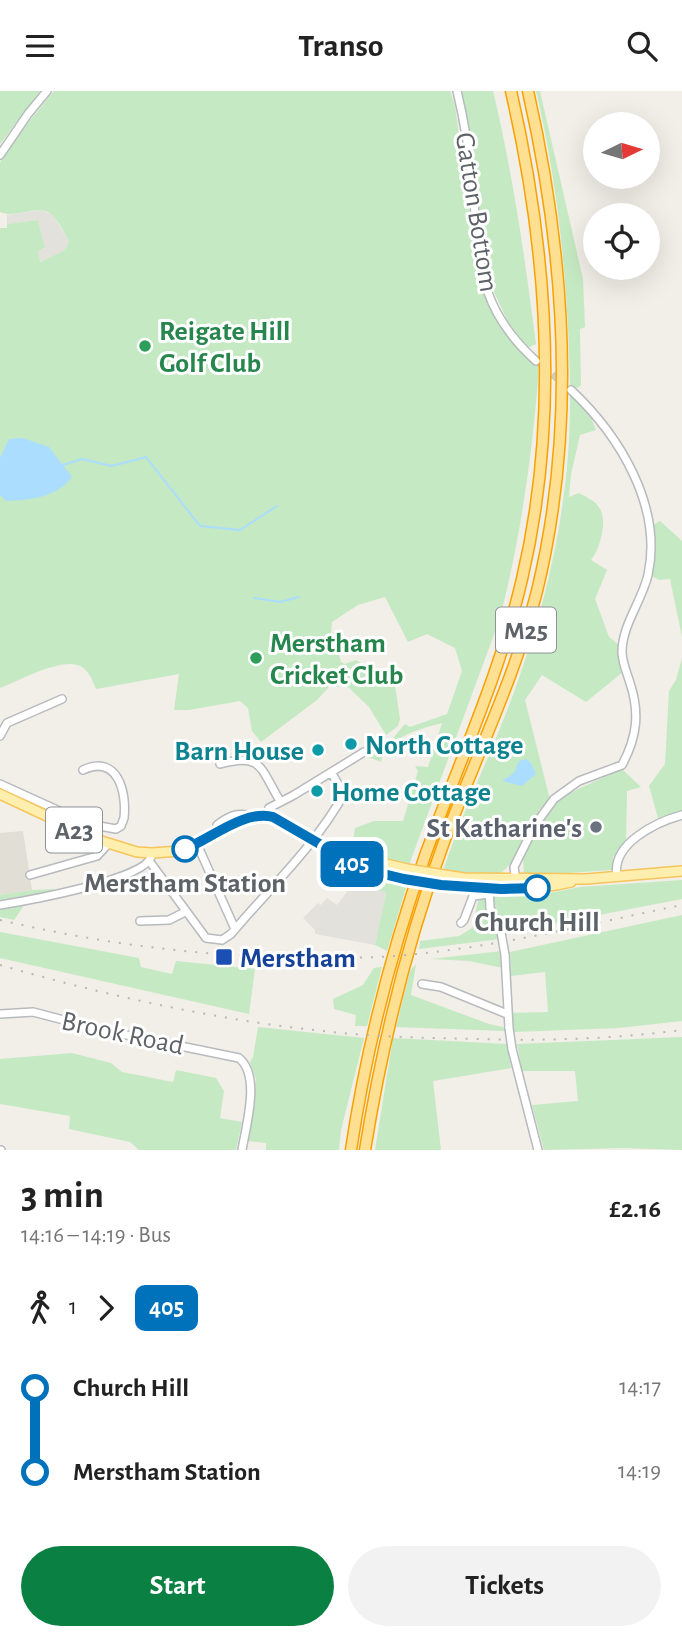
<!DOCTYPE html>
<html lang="en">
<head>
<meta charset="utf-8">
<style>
	body { margin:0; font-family:"Alegreya Sans",sans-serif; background:#f2f2f2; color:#222; height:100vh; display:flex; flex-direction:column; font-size:26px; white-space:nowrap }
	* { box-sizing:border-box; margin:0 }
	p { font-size:23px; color:#767676 }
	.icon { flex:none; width:38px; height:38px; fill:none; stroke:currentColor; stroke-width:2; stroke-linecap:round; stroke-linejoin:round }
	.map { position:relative; height:1059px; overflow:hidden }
	.sheet { display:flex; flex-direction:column; background:#fff; flex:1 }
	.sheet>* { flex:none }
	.badge { padding:0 14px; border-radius:10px; font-size:24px; line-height:46px }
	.needle { width:46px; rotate:85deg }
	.tools { position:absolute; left:583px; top:21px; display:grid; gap:14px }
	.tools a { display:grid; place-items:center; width:77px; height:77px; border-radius:50%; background:#fff; box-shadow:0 7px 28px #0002; font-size:35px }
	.map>.badge { position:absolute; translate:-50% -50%; box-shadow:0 0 0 4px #fff }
	.legs { display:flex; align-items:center; gap:10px; height:77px; padding:0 21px; font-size:23px }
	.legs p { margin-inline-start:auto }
	.summary { display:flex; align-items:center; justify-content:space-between; height:119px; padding:0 21px }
	h1 { font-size:38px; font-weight:700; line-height:52px }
	.primary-button { display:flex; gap:14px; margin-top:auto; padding:14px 21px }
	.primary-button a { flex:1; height:80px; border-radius:42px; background:#0b8043; color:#fff; font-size:28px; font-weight:700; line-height:80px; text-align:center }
	.primary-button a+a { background:#f2f2f2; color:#222 }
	ul { padding:0 21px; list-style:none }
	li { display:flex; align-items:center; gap:24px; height:84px; font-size:26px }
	li i { display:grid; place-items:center; width:10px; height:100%; margin:0 9px; background:currentColor }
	li i::after { content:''; width:18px; height:18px; margin:-9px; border:5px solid; border-radius:50%; background:#fff }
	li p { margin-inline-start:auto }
	li:first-child i { background:linear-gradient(#0000 50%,currentColor 0) }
	li:last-child i { background:linear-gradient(currentColor 50%,#0000 0) }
	header { display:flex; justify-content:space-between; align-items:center; height:91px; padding:0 21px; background:#fff; font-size:32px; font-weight:700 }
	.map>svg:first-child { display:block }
</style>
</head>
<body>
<header><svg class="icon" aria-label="menu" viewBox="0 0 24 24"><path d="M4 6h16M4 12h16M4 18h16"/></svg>Transo<svg class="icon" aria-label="search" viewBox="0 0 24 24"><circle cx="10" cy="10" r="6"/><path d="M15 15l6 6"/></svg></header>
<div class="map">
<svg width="682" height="1059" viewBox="0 0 682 1059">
	<rect width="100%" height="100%" fill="#f1efe7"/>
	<path fill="#e2e1dc" d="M41,119L53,124L69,151L66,159L39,171L37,159L45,158L38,129L7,133V124Z
		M355,790L386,802L375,854L315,843V839L303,827L318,812L321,814L327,807L337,814Z"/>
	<path fill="#e1ded5" d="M23,740L32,799L0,804V742Z"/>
	<path fill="#c5e9c3" d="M0,0H40L0,53Z
		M54,0H450L455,15L479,191L501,238L539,278C532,364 521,447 499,530L409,774L380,768L352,759L355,737L374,730H403L418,680L415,675L428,676L442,632C422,637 384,647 381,671L368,666L372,658L393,647L405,633L410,636L447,623L462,580L455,557L427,543L408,551L385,506L358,514L332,531L330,552L337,556L341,571L345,573L356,569L377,581L384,582L385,586L394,587L400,628L398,635L386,644L369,616L347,595L329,596L317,609L261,651L252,640L248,617L240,610L189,619H174L179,583L96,598C92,589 89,579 80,575C61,566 19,590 0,597V137H7V133L38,129L45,157L38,160L40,171L65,159L69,151C65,143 60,133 54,126C41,110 17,129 0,121V72L3,63Z
		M460,0H493C513,83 525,168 536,253L527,257L508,231L488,188L464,13Z
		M536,0H540L583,188L585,236L580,238L581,294L578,297L570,294C568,195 559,97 536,0Z
		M570,304L590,324L596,339L580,344L571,383L569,406L579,402C584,405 594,409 598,415C609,427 600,458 591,469L607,479L595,508L609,546L619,554L623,581L586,611L542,584L525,609L549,705H554L539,719L511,772L499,784L443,780C463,719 492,661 514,601C549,506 571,406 570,304Z
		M660,430L682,450V546L670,488L659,489L652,485V448L648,437Z
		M682,567V720L658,727L649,695L665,673L669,600L676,589Z
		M622,678L641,696L627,700L626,753L613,766L612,779L524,785L523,765L543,722L563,705Z
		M349,778L407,794L387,860L375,854L386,802L355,790Z
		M682,789V808L505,842L493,814L492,802L534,805L580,796Z
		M54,798L53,801L25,813L14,829L0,826V804L32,799Z
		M479,806L486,807L487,819L500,848L419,858L420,850L459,845L472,837Z
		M682,824V930L619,937L514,941L509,922L548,921L545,881L511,885L510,861Z
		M0,841L139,867L141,876L172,883L176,870L255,878L249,923L0,867Z
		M502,860L503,877L469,870L431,868Z
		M416,873L411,904L489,933L507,937L505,940L396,936L410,880Z
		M382,876L367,935H355L356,924L334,918L333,908L363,894L374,877Z
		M258,936L364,947L341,1039L339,1059H266V1052L248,1050L256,988L250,971L253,966Z
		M682,946V1059L622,1057L544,1059L532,1014L578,1010L575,980H522L517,953Z
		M393,947L507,953L511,977L433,990L441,1059H375Z
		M72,962L111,972L122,981L173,991L176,979L216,987L224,1000L220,1027L242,1031L236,1059H139L130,1051L69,1038L70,1025L0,1013V968Z"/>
	<path fill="#adf" d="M23,347L49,356L72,386C58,406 30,409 6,410L0,404V367L9,348Z
		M526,668L531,672L536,683L522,695L502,690L514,682L519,670Z"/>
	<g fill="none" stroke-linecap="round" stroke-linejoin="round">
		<path stroke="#adf" stroke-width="2" d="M63,374L82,368L112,375L146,366L200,435L240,439L277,415
			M254,507L280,511L299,506"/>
		<path stroke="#ccccc7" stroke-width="7" stroke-dasharray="7 3.5" stroke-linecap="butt" d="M536,270L571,299"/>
		<g stroke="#b7babe" stroke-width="10">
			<path id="minor" d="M457,0C464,29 469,60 472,90C480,166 474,214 536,270
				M0,64L28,23L47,0
				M0,645L7,632L62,608
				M220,673C262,661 260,677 280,710
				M83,679C117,663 127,700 124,727
				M0,693L88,733L116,738L121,735L124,727
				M266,724L269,717L294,704L364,661
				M218,742L217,734C229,725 237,721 252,725
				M197,753L235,838
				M150,771L206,847L222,849L231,843C269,798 315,755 344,703L331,681
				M30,784L97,765L108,753
				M617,785C611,753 656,731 682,724
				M489,795L490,817L501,841
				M517,798L514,776L535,734L554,708L579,690L622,674C637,646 640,622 630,592C627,582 622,571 622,561C622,534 642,510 648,484C663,415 619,344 571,299
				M0,814C25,810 144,789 151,766
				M140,830L169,829L185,821
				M461,832L464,829L473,805L489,803
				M505,864L509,937
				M422,893L441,896L507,923
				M0,923L33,921L102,939L239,967C261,985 246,1034 242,1059
				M512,958L538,1059
				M0,1059H1"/>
		</g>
		<g stroke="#f7c55a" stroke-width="12">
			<path id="major" d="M0,703L98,749L137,761L152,762L180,760L252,725L266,724L337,762L350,772L404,788
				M339,762L407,778
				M444,784L464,787L586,788L682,780
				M441,794C484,799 529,801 571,791"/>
		</g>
		<g stroke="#f9a100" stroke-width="13">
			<path id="highway" d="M351,1059C366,958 392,858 426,762C459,671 500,583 522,488C560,327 548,161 511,0
				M365,1059C382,954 407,851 444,751C475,667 515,587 537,500C577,336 565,163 528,0"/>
		</g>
		<use href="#minor" stroke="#fff" stroke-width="7"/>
		<use href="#major" stroke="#ffefaf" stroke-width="9"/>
		<use href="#highway" stroke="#ffdf91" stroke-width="10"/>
		<path stroke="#b6b7b8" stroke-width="2" stroke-dasharray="2 9" stroke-linecap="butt" d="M0,829C103,853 205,866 310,867C346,867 381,867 416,863C506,854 594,832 682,814
			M0,874C107,905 222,930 332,941C380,946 428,947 476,948C545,950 613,948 682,939"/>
		<g stroke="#b7babe" stroke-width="10" stroke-linecap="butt">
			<path id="minor-bridge" d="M501,841L505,864
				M509,937L512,958"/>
		</g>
		<g stroke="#f7c55a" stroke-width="12" stroke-linecap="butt">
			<path id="major-bridge" d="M407,778L444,784
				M404,788L441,794"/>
		</g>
		<use href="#minor-bridge" stroke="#fff" stroke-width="7"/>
		<use href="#major-bridge" stroke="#ffefaf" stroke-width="9"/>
	</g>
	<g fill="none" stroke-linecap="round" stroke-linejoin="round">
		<g stroke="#fff" stroke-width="16">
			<path id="line-1" d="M185,758C210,748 246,718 273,726L363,778L404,788L441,794L501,798L537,797"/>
		</g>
		<use href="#line-1" stroke="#0072bc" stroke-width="10"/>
	</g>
	<g fill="#2e9e5b" stroke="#fff" stroke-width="2.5">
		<circle cx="145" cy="255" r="7"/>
		<circle cx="256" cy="567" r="7"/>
	</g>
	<g fill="#0f9aa8" stroke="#fff" stroke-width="2.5">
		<circle cx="351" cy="653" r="7"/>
		<circle cx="318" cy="659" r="7"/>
		<circle cx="317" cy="700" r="7"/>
	</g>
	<circle fill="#6b7280" stroke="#fff" stroke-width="2.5" cx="596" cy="736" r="7"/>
	<g fill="#fff" stroke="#0072bc" stroke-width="3.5">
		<circle cx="185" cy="758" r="12"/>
		<circle cx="537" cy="797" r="12"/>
	</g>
	<rect fill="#1a4fb4" stroke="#fff" stroke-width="2.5" x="215" y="857" width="18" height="18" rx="3.5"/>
	<g text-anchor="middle" stroke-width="6" stroke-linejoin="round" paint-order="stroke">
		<g fill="#fff" stroke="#8e9295" stroke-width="2">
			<rect x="496" y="516.5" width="60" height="45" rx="5"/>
			<rect x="46" y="716.5" width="56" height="45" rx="5"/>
		</g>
		<g font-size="26" font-weight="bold" fill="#5e6368">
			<text x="526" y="548">M25</text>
			<text x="74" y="748">A23</text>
		</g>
		<g font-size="28" fill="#5e6368" stroke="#fff">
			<text transform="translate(478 121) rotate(81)" y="10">Gatton Bottom</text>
			<text transform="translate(123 941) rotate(12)" y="10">Brook Road</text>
		</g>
		<g font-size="28" font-weight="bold" fill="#27864d" stroke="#fff" text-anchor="start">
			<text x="159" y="249">Reigate Hill<tspan x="159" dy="32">Golf Club</tspan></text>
			<text x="270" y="561">Merstham<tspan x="270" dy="32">Cricket Club</tspan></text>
		</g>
		<g font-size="28" font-weight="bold" fill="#0d838f" stroke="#fff" text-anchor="start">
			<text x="365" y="663">North Cottage</text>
			<text x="304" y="669" text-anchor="end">Barn House</text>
			<text x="331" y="710">Home Cottage</text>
		</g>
		<g font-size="28" font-weight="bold" fill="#5b616d" stroke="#fff" text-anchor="end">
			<text x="582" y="746">St Katharine's</text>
		</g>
		<g font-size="28" font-weight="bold" fill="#5e6368" stroke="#fff">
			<text x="185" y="801">Merstham Station</text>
			<text x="537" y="840">Church Hill</text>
		</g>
		<g font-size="28" font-weight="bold" fill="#164399" stroke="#fff" text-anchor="start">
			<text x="240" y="876">Merstham</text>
		</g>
	</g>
</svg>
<div class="tools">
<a><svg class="needle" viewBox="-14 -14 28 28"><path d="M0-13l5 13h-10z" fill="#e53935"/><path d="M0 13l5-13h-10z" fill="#767676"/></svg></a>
<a><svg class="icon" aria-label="locate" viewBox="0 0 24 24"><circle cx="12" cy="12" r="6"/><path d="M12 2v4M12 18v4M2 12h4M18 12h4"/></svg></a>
</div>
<b class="badge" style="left:352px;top:773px;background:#0072bc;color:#fff">405</b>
</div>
<section class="sheet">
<div class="summary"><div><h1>3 min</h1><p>14:16 – 14:19 · Bus</p></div><b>£2.16</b></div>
<div class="legs"><svg class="icon" aria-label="walk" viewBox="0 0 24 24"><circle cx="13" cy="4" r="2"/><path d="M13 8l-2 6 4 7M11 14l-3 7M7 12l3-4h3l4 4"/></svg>1<svg class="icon" aria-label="forward" viewBox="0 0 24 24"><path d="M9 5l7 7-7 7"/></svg><b class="badge" style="background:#0072bc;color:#fff">405</b></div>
<ul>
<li><i style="color:#0072bc"></i><b>Church Hill</b><p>14:17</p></li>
<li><i style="color:#0072bc"></i><b>Merstham Station</b><p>14:19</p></li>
</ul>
<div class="primary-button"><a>Start</a><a>Tickets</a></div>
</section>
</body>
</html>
